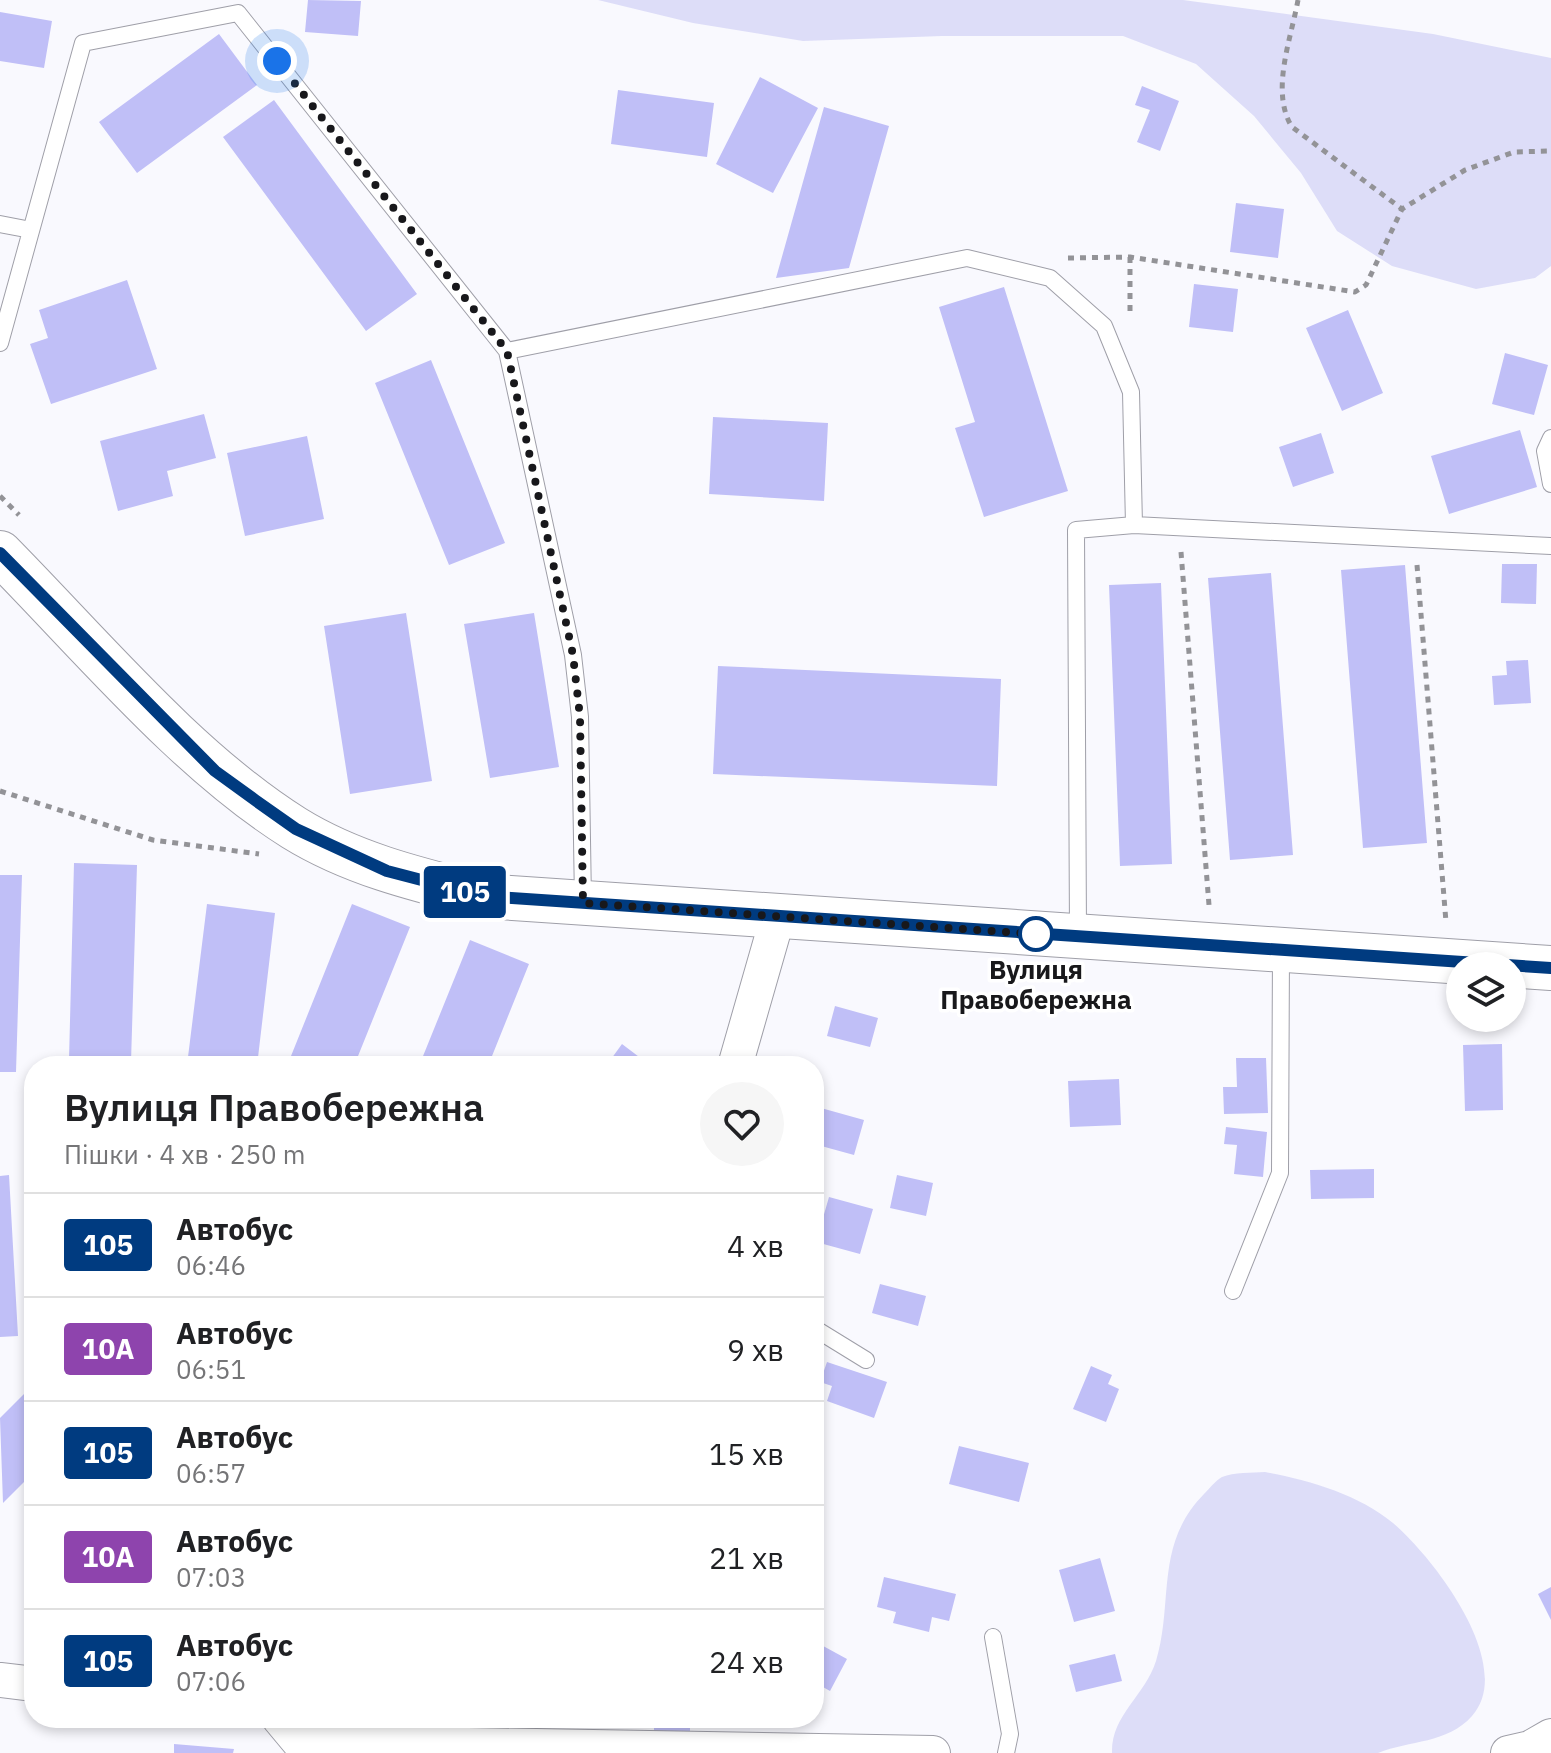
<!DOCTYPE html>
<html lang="uk">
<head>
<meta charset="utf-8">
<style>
	body { margin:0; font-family:"IBM Plex Sans",sans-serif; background:#f6f6f6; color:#202124; height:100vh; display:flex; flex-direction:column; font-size:30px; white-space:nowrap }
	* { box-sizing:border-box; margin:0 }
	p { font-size:26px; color:#757577 }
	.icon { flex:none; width:44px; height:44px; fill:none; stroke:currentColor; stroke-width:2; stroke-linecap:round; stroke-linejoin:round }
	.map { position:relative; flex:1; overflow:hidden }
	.side { position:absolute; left:24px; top:1056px; width:800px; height:672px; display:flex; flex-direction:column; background:#fff; border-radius:32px; box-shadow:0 4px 12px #0003 }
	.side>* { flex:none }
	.badge { padding:0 16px; border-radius:6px; font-size:28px; line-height:52px }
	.buttons { position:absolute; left:1446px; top:952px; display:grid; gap:16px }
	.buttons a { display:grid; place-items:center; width:80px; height:80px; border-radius:50%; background:#fff; box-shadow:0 4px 12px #0003; font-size:40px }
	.you { position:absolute; width:40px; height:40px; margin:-20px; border:6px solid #fff; border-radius:50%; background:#1a73e8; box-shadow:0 0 0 12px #1a73e833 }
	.map>.badge { position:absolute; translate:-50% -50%; box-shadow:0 0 0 4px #fff }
	.round { display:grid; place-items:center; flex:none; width:84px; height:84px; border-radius:42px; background:#f6f6f6 }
	.overview { display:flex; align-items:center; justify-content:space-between; height:136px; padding:0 40px }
	h1 { font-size:38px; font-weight:600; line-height:60px }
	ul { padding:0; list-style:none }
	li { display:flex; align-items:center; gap:24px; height:104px; padding:0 40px; border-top:2px solid #e0e0e0 }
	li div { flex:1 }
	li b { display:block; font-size:30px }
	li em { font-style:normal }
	li .badge { min-width:88px; font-weight:700; text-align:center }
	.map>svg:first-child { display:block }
</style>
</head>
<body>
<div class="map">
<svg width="1551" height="1753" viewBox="0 0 1551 1753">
	<rect width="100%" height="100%" fill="#f9f9fe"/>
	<path fill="#ddddf8" d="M598,0H1183L1433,34L1551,58V266L1535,278L1476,289L1392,266L1337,231L1301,173L1254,116L1196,64L1123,36H942L803,41L693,23Z
		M1265,1472C1308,1480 1358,1494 1393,1523C1433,1557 1517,1665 1472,1716C1447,1744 1410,1740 1378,1753H1112C1111,1715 1145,1696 1156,1661C1174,1602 1154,1545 1204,1494C1209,1489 1216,1480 1222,1477C1234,1472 1252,1473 1265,1472Z"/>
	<path fill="#c0bff7" d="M308,0L361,1L358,36L305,32Z
		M0,12L52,21L44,68L0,61Z
		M219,34L257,85L137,173L99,122Z
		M760,77L818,108L773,193L716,164Z
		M1142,86L1179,101L1160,151L1137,142L1150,110L1135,105Z
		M618,90L714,103L707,157L611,144Z
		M274,100L417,294L366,331L223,137Z
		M824,107L889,126L849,268L776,278Z
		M1236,203L1284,209L1278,258L1230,252Z
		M127,280L157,369L51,404L30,344L48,338L39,310Z
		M1194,284L1238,289L1233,332L1189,327Z
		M1004,287L1068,491L984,517L955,428L975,422L939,307Z
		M1348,310L1383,393L1342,411L1306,328Z
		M1505,353L1548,365L1534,415L1492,404Z
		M431,360L505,543L449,565L375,383Z
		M204,414L216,458L167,471L173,496L118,511L100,441Z
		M713,417L828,423L824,501L709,494Z
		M1520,430L1537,487L1449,514L1431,456Z
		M1321,433L1334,473L1293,487L1279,447Z
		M307,436L324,519L245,536L227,453Z
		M1502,564H1537L1536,604L1501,603Z
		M1405,565L1427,843L1363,848L1341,570Z
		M1271,573L1293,855L1230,860L1208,578Z
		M1161,583L1172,864L1120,866L1109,585Z
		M406,613L432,781L350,794L324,626Z
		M534,613L559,767L490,778L464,624Z
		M1528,660L1531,703L1494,705L1492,676L1507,675L1506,661Z
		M718,666L1001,679L997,786L713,774Z
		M74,863L137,865L131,1062L69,1060Z
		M0,875H22L16,1072H0Z
		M207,904L275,913L257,1066L188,1057Z
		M352,904L410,927L354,1066H287Z
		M470,940L529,964L488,1066H419Z
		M835,1006L878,1018L870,1047L827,1036Z
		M622,1044L651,1066H606Z
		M1502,1044L1503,1110L1465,1111L1463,1045Z
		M1236,1058H1266L1268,1113L1224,1114L1223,1087H1237Z
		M1119,1079L1121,1125L1070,1127L1068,1081Z
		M821,1108L864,1120L854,1155L814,1144V1122Z
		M1226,1127L1267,1132L1263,1177L1234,1174L1237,1145L1224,1144Z
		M1374,1169V1198L1311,1199L1310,1170Z
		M9,1175L18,1336L0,1337V1176Z
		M897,1175L933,1183L926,1216L890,1208Z
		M829,1197L873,1209L860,1254L816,1242Z
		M880,1284L926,1296L918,1326L872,1313Z
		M827,1362L887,1382L874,1418L827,1401L832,1386L820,1382Z
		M1091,1366L1112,1375L1108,1384L1119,1389L1106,1422L1073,1409Z
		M34,1384V1472L3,1503L0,1418Z
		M959,1446L1029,1463L1019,1502L949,1484Z
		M1100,1558L1115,1611L1074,1622L1059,1570Z
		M884,1577L956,1594L949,1621L932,1617L929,1632L893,1623L896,1612L877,1607Z
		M1551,1587V1620L1538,1594Z
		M814,1641L847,1659L830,1691L814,1682Z
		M1115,1654L1122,1681L1076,1692L1069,1665Z
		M654,1718H690V1737H654Z
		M174,1744L234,1749L233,1753H174Z"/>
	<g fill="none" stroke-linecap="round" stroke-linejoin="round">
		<g stroke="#9f9fa8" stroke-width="18">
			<path id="lane" d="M0,224L31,230
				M0,343L83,43L238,13L507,351L573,655L580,717L583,901
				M507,351L967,258L1050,278L1104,326L1131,392L1134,525
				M1551,438L1545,451L1551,484
				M1078,933L1076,530L1134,525L1551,546
				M1233,1291L1280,1173L1281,950
				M814,1328L866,1360
				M993,1637L1010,1734L1006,1753"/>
		</g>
		<g stroke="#9f9fa8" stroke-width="36">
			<path id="street" d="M735,1066L778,916
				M0,1680L34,1684
				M279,1718L299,1742L933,1753
				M1508,1753L1530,1748L1551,1736"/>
		</g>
		<g stroke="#9f9fa8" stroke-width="46">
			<path id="secondary" d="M0,553C90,644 187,761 294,828C352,864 419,880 483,896L1551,968"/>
		</g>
		<path stroke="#939397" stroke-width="5" stroke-dasharray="6 6" stroke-linecap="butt" d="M1298,0C1291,39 1270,92 1292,127L1402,209
			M1130,257V315
			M1068,258L1130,257L1355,292L1366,285L1402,209L1465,170L1514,152L1551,151
			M0,496L19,515
			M1181,552L1209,905
			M1417,565L1446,922
			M0,791L153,840L259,854"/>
		<use href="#lane" stroke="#fff" stroke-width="16"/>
		<use href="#street" stroke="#fff" stroke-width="34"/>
		<use href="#secondary" stroke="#fff" stroke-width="44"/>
	</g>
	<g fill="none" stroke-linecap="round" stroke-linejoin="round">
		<g stroke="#fff" stroke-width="18">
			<path id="line" d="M0,553L215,771L255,800L296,829L387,871L483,896L1551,968"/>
		</g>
		<use href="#line" stroke="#003b80" stroke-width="12"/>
		<path stroke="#18181b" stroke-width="8" stroke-dasharray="0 14.4" d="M277,61L507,351L573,655L580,717L583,903L1036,934"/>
	</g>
	<circle fill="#fff" stroke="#003b80" stroke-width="4" cx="1036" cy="934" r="16"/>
	<g text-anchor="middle" stroke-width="7" stroke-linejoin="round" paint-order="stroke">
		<g font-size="26" font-weight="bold" fill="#18181b" stroke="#fff">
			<text x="1036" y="979">Вулиця<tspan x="1036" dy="30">Правобережна</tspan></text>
		</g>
	</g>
</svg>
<div class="buttons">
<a><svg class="icon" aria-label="layers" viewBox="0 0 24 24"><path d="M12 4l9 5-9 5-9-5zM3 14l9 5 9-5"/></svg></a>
</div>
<div class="you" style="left:277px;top:61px"></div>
<b class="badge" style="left:465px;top:892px;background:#003b80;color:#fff">105</b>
<section class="side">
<div class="overview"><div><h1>Вулиця Правобережна</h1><p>Пішки · 4 хв · 250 m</p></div><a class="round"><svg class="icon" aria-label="heart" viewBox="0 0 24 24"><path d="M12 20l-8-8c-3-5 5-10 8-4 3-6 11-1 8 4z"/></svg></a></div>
<ul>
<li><span class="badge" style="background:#003b80;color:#fff">105</span><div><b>Автобус</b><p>06:46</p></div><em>4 хв</em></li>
<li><span class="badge" style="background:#8e44ad;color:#fff">10А</span><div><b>Автобус</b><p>06:51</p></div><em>9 хв</em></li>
<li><span class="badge" style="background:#003b80;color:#fff">105</span><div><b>Автобус</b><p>06:57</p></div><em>15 хв</em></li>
<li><span class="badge" style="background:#8e44ad;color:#fff">10А</span><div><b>Автобус</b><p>07:03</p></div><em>21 хв</em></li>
<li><span class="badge" style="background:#003b80;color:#fff">105</span><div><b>Автобус</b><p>07:06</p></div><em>24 хв</em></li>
</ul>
</section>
</div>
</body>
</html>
